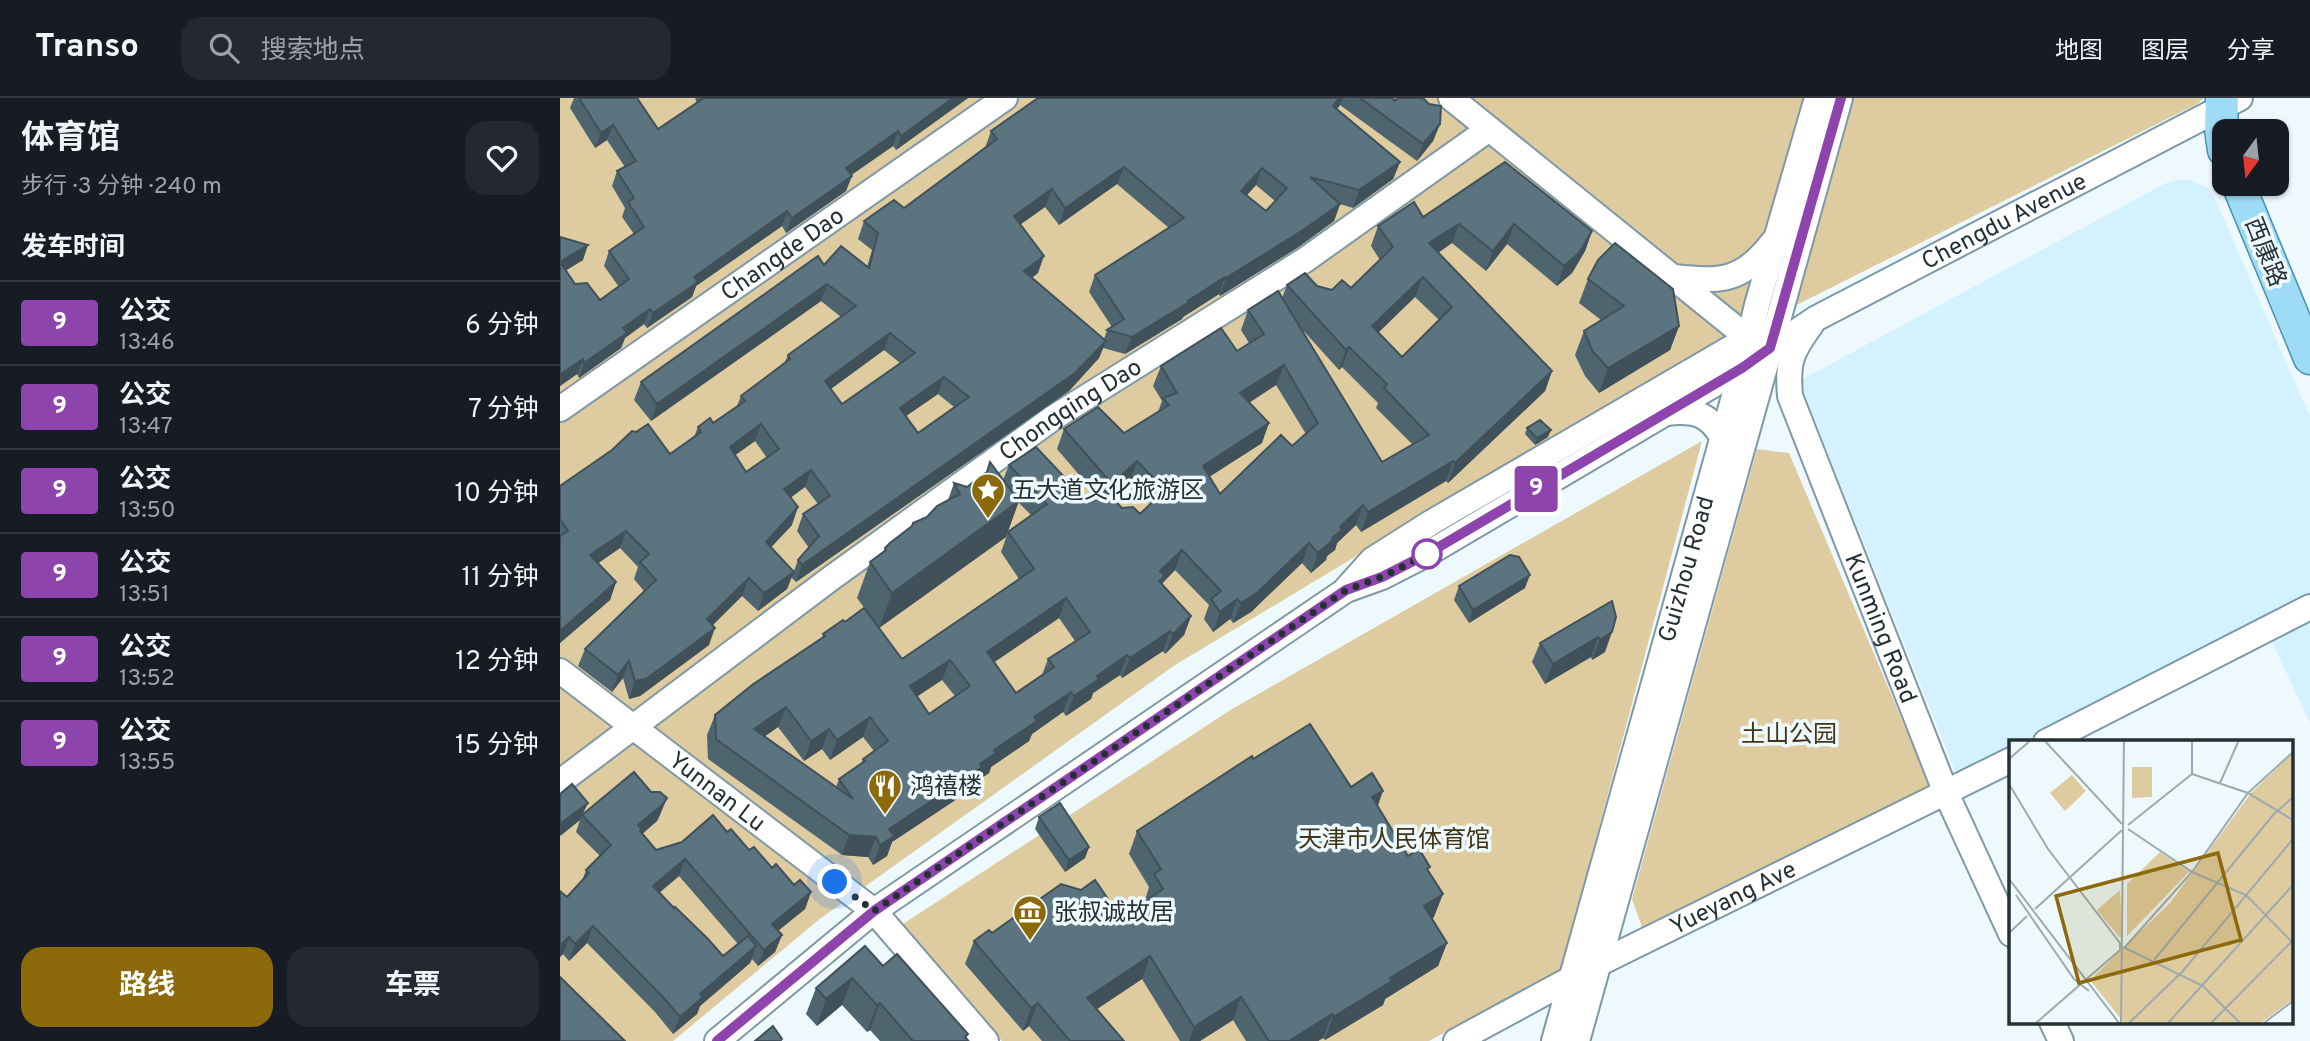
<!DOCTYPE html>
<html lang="zh">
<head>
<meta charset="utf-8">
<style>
	body { margin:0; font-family:Overpass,"Noto Sans SC",sans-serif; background:#242831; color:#f1f3f6; height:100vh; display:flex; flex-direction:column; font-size:26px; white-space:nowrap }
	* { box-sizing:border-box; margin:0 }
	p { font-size:23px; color:#9ea1a6 }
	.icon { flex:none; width:38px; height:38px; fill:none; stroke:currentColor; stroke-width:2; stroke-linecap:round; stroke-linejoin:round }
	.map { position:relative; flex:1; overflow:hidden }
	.panel { display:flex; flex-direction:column; background:#171b24; width:560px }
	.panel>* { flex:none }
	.badge { padding:0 14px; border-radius:5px; font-size:24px; line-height:46px }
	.needle { width:46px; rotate:195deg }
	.buttons { position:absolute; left:1652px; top:21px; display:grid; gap:14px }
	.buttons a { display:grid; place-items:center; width:77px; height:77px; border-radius:14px; background:#171b24; box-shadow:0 2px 5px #0004; font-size:35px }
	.you { position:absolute; width:35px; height:35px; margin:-18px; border:5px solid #fff; border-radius:50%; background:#1a73e8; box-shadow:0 0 0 10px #1a73e833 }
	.map>.badge { position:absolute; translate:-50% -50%; box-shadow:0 0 0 4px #fff }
	h2 { padding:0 21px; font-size:26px; line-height:63px }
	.round { display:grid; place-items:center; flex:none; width:74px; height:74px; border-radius:21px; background:#242831 }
	.headline { display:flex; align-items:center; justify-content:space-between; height:119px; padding:0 21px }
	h1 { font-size:33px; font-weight:700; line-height:52px }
	.button { display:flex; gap:14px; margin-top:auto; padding:14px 21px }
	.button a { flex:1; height:80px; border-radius:21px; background:#8c6a0b; color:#fff; font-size:28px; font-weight:700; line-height:80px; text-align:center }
	.button a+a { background:#242831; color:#f1f3f6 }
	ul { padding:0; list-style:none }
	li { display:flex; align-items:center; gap:21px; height:84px; padding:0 21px; border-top:2px solid #363941 }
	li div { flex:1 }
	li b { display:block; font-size:26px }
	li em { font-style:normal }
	li .badge { min-width:77px; font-weight:700; text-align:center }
	header { display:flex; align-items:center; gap:42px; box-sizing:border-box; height:98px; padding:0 35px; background:#171b24; border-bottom:2px solid #363941 }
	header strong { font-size:33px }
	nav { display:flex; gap:38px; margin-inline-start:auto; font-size:24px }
	.search { width:490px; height:63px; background:#242831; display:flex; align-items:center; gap:18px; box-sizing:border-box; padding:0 24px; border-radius:21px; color:#9ea1a6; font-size:26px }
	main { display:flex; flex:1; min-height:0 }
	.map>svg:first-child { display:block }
</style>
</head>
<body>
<header>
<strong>Transo</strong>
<div class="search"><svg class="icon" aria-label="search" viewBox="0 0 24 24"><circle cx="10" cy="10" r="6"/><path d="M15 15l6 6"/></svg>搜索地点</div>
<nav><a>地图</a><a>图层</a><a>分享</a></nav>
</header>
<main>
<section class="panel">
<div class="headline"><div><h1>体育馆</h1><p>步行 · 3 分钟 · 240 m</p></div><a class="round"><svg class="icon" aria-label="heart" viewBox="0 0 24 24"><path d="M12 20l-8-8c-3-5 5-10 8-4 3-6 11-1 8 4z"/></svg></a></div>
<h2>发车时间</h2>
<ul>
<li><span class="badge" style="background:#8e44ad;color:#fff">9</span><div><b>公交</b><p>13:46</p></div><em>6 分钟</em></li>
<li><span class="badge" style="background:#8e44ad;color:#fff">9</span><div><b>公交</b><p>13:47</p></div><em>7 分钟</em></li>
<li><span class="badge" style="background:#8e44ad;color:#fff">9</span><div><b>公交</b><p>13:50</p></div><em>10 分钟</em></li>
<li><span class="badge" style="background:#8e44ad;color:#fff">9</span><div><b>公交</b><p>13:51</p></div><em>11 分钟</em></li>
<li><span class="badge" style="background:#8e44ad;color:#fff">9</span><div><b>公交</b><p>13:52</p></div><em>12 分钟</em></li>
<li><span class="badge" style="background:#8e44ad;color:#fff">9</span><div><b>公交</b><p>13:55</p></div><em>15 分钟</em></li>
</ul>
<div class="button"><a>路线</a><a>车票</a></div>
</section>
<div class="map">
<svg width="1750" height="943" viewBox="0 0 1750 943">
	<rect width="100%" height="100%" fill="#eef9fe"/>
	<path fill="#d4f1ff" d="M1621,81L1633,83L1649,91L1657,105L1750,319V625L1710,539L1474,644H1451V654L1397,678L1239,283L1606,85Z"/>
	<path fill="#dfcba0" d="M0,0H1644L1637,6L1099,276L615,567L261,820L113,943H0Z
		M1142,343L1001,872L869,943H442L343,826L672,611Z
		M1197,351L1229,355L1370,688L1082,829L1072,801Z"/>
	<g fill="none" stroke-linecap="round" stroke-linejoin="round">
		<g stroke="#7e99a5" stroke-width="28">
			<g id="minor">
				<path d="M891,0L1188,240L1200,245"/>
				<path d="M1114,179C1160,184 1182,184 1212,145"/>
				<path id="s1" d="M1251,227C1231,254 1227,264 1230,298L1386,695L1451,836"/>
				<path id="s2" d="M0,311L445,0"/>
				<path d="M1106,315C1132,312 1148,314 1162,339"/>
				<path d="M786,491L812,462L872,424L1188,240"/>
				<path id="s3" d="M0,573L314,813L426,943"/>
				<path d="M1486,644L1750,509"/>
				<path id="s4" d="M0,684L270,481L493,320L745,162L929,31"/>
				<path d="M1492,924L1501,943"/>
				<path id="s5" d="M157,943L314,813L786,492L822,479L867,456L1182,270L1255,221L1680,0"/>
				<path id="s6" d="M896,943L1038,866L1451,662"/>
				<path id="s7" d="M994,943L1182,270L1197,207L1257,0"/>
				<path d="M1017,943L1280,0"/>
			</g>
		</g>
		<g stroke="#4991ae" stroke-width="35">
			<path id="major" d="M1662,0L1661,31L1664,52
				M1678,86L1750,260"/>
		</g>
		<use href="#minor" stroke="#fff" stroke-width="24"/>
		<use href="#major" stroke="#9edcf5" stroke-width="32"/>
	</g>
	<path fill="#4e646e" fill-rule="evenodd" d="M14,0H77L98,31L137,5L135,0H408L336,52L333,48L291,77L286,93L226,135L222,128L136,188L132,199L87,230L84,226L65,240L61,250L19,280L17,276L0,288V139L23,162L6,172L15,186L40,202L59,189L44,168L49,153L74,136L62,119L65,110L52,88L57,73L65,69L47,42L35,50L10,10Z
		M478,0H832L880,26L873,43L857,63L780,7L777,11L840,64L833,81L793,110L780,106L774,123L737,150L660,198L659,196L623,219L622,221L565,256L543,250L539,260L509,293L236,484L231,479L227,491L198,513L182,498L152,527L149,547L80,598L69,601L63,580L52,594L18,568L25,551L84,493L74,481L78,469L60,450L38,465L56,484L50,502L0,545V388L110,356L134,339L138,329L153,325L177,308L181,298L225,264L228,257L281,219L261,203L91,323L74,302L81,284L264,167L307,169L312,152L298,141L304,123L344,110L425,50L431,33ZM557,86L609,130L535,177L529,194L552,229L547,232L544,241L472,180L478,175L461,126L485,109L499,127ZM696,87L715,103L706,113L687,97ZM324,252L340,265L282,306L271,291ZM378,296L394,309L358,335L346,318ZM195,343L207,360L186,374L175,357ZM245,389L258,406L243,416L237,433L249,450L238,462L234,473L211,449L232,427L231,399Z
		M863,119L1032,133L1025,153L1012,175L997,188L947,146L926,173L892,145L878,155L992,273L985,293L888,385L886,383L801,434L796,427L777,445L775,452L767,458L766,462L751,475L742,465L691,514L673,525L670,521L653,534L644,521L649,507L615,472L602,486L631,518L624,537L605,556L603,553L562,580L560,577L533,595L531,601L506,618L503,614L472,636L469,643L431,669L429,675L417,683L415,689L332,744L327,758L313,767L308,759L282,757L148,661L147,637L155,617L262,540L263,536L285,524L342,561L459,481L441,454L448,434L471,417L458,404L446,439L319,530L297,500L310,464L323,454L325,450L388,402L394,385L407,389L443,382L449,367L525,401L533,393L497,351L504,331L564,335L598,314L602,303L593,288L601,268L677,253L689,245L681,232L688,212L722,200L727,187L757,188L772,192L791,190L820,162L811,148L818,128ZM855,199L879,222L842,259L818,235ZM740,229L779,272L782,269L818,305L816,310L852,346L822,364ZM716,287L746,336L732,348L660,396L649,379L702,345L689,305ZM570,383L591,405L580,416L562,410L551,400ZM499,520L515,543L488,561L482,577L456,595L434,564ZM382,582L395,598L369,616L357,598ZM218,629L244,663L262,651L270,662L303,639L314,653L303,661L301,666L279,681L276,689L204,639Z
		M1028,181L1119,228L1110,252L1039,295L1025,278L1015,257L1024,233L1041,222L1019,205Z
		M967,330L988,339L975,347L965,336Z
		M899,488L965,490L909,525L894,502Z
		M1052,503L1045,554L1032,562L1031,559L985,586L972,564L980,545Z
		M693,661L791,689L817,708L848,758L869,773L874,819L872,821L887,845L878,868L825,901L823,907L765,942L763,940L758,943H686L673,922L640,943H620L582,881L537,911L564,943H482L469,928L463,933L405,866L414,843L432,835L561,820L587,802L586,799L589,789L569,756L577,733Z
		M23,716L100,717L97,723L82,735L96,752L167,734L234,787L251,794L245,811L218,833L222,837L215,854L198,868L192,861L190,865L140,908L137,916L113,936L95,914L27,845L9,863L3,856L0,859V793L7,799L22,783L26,772L40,758L16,734L20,722L0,738ZM119,778L178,846L163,858L114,810L99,795Z
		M479,719L529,749L525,760L505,774L475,731Z
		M323,868L408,936L406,941L408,943H320L310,932L307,934L282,907L257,928L246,916L256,890Z"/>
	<path fill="#40515a" d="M393,0H408L336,52L341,38Z
		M779,0H783L780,7L767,25L773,8Z
		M880,26L873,43L857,63L863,46Z
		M53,27L47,42L35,50L41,35Z
		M338,33L333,48L280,85L286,70Z
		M840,64L833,81L793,110L799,92Z
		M564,69L557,86L499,127L505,110Z
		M702,70L696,87L675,110L681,93Z
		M292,78L286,93L226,135L232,120Z
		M492,91L485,109L448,135L454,118Z
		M780,106L774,123L737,150L660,198L666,180Z
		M227,113L222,128L136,188L132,199L87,230L93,215L134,179Z
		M899,126L892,145L862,165L869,145Z
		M954,126L947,146L926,173L933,153Z
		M1032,133L1025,153L1012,175L997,188L1004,168Z
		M28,147L23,162L0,176V164Z
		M484,158L478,175L457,190L464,173Z
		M665,179L659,196L623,219L622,221L565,256L572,239Z
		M863,179L855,199L804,248L812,228Z
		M267,186L261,203L91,323L97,306Z
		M90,211L84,226L65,240L61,250L19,280L24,265L63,230Z
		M1119,228L1110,252L1039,295L1048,270Z
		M330,235L324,252L258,300L265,283Z
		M546,243L539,260L509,293L236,484L242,467Z
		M789,249L782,269L779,272L786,252Z
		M23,261L17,276L0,288V277Z
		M724,267L716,287L672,315L680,295Z
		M992,273L985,293L888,385L895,365Z
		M384,279L378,296L333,327L340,310Z
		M709,325L702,345L635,388L643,368Z
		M201,326L195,343L163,366L170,349Z
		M991,332L988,339L975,347L977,340Z
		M577,363L570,383L545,406L552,386Z
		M893,363L886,383L801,434L808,414Z
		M251,372L245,389L218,409L224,391Z
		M459,403L446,439L319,530L332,495Z
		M803,407L796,427L777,445L775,452L767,458L766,462L751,475L758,455L780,429Z
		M238,409L232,427L200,461L206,444Z
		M66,433L60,450L24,475L30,457Z
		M749,445L742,465L691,514L673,525L681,505Z
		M622,452L615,472L603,484L597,498L600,473Z
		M234,474L227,491L198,513L204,495Z
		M970,477L965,490L909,525L913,512Z
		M189,480L182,498L141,539L147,521Z
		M56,484L50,502L0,545V533Z
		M506,500L499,520L420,574L427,554Z
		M677,501L670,521L653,534L660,514Z
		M631,518L624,537L605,556L613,536Z
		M155,530L149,547L80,598L69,601L75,583Z
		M610,533L603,553L562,580L570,560Z
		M1052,534L1045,554L1032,562L1040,542Z
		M1038,539L1031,559L985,586L993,566Z
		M567,557L560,577L533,595L531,601L506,618L514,598L537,578Z
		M390,562L382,582L343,608L350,588Z
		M69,563L63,580L52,594L58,577Z
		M511,594L503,614L472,636L469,643L431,669L429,675L417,683L415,689L332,744L327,758L313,767L320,747L329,731L420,666L434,652L474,619Z
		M226,609L218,629L186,651L194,631Z
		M310,619L303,639L270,662L277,642Z
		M269,631L262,651L244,663L251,643Z
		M823,693L815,716L812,699Z
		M107,700L100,717L97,723L80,738L78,727Z
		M28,705L20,722L0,738V726Z
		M289,737L316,739L308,759L282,757Z
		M529,749L525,760L505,774L509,762Z
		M125,761L119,778L87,805L93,788Z
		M251,794L245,811L205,843L212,826Z
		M883,796L874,819L856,832L864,808Z
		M33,828L27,845L9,863L15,846Z
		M222,837L215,854L198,868L204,852Z
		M9,839L3,856L0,859V848Z
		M887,845L878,868L825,901L823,907L765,942L773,919L830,880Z
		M196,848L190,865L140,908L137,916L113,936L120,919L140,896Z
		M590,858L582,881L519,923L527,900Z
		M292,880L282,907L257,928L266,901Z
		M681,899L673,922L640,943H629L634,929Z
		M320,905L310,932L307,934L317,907Z
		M478,905L469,928L463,933L471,910Z
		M772,916L763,940L758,943H729Z"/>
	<path fill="#5b7480" stroke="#40515a" stroke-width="2" fill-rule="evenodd" d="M19,0H77L98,31L144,0H393L341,38L338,33L286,70L292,78L232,120L227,113L134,179L138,184L93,215L90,211L63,230L67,235L24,265L23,261L0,277V164L15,186L27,185L40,202L69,181L49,153L84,129L68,104L74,100L57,73L76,63L53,27L41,35Z
		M478,0H779L773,8L840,64L799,92L750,79L780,106L743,132L666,180L665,179L628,203L629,204L572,239L547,232L564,221L535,177L624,120L564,69L505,110L492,91L454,118L484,158L464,173L546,243L515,275L242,467L238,462L259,438L243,416L270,398L251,372L224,391L238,409L206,444L234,474L204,495L189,480L147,521L155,530L86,581L75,583L69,563L58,577L25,551L96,482L80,464L89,456L66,433L30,457L56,484L0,533V438L8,433L0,421V388L52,352L72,333L76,334L88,326L110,356L141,334L138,329L150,320L153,325L185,303L181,298L230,261L228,257L296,208L267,186L97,306L81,284L258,158L264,167L281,148L309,170L318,135L304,123L334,102L344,110L437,41L431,33ZM702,70L727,90L706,113L681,93ZM330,235L355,255L282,306L265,283ZM384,279L409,299L358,335L340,310ZM201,326L219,351L186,374L170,349Z
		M800,0H832L835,3L837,0H863L869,6L881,8L880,26L863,46Z
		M945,64L1032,133L1019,155L1004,168L954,126L933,153L899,126L869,145L992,273L895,365L893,363L808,414L803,407L780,429L782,432L772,440L773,442L758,455L749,445L698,494L681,505L677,501L660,514L651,501L661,493L622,452L600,473L605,478L599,483L631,518L613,536L610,533L570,560L567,557L537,578L539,581L514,598L511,594L474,619L477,623L434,652L436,655L420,666L422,669L329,731L334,738L320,747L316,739L289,737L156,641L155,617L192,587L265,538L263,536L283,522L285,524L304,510L342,561L474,471L448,434L487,406L449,367L476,349L525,401L539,387L562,410L573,409L580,416L605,392L577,363L552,386L504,331L538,309L564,335L609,307L603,300L617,295L601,268L661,230L677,253L704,236L688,212L718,193L822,364L869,337L824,290L827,286L789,249L786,252L727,187L745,175L757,188L772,192L782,182L791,190L833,149L818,128L854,104L863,119ZM863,179L892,209L842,259L812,228ZM724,267L758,325L732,348L721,337L660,396L643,368L709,325L680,295ZM506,500L530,534L488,561L494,569L456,595L427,554ZM390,562L410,588L369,616L350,588ZM226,609L251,643L269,631L277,642L310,619L328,643L303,661L305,663L279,681L293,701L194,631Z
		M0,139L28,147L0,164Z
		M1055,145L1113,191L1119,228L1048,270L1033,254L1024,233L1064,208L1028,181L1038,162Z
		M980,322L991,332L977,340L967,330Z
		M430,364L459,403L332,495L310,464L326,452L325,450L330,445L352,428L353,425L367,419L377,408L400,396L394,385L407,389L427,374Z
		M950,457L959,459L970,477L913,512L899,488Z
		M1052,503L1056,519L1052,534L1040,542L1038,539L993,566L980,545Z
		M750,626L791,689L812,675L823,693L812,699L848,758L859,751L870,769L867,771L883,796L864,808L887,845L830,880L832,883L773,919L772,916L729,943H709L681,899L634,929L590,858L527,900L564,943H510L478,905L471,910L414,843L429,832L432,835L501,786L521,792L535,782L561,820L603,791L594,776L601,771L577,733L692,658L693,661Z
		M74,674L91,694H100L107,700L103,706L78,727L82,731L80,733L96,752L122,744L153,717L167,734L171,731L189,752L194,749L212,770L216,766L234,787L240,782L251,794L212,826L222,837L204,852L125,761L93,788L114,810L115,809L148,841L163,858L188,838L196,848L140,896L143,899L120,919L102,898L33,828L15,846L9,839L0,848V793L7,799L29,775L26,772L51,747L22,717Z
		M12,686L28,705L0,726V696Z
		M500,705L529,749L509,762L479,719Z
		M305,848L323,868L337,856L408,936L405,939L408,943H353L320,905L317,907L292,880L266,901L256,890Z
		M0,879L65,943H0Z
		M213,928L222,941L220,943H195Z"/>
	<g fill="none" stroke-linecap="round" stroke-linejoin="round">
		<g stroke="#fff" stroke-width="16">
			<path id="line" d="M157,943L314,813L786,492L822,479L867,456L1182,270L1210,250L1281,0"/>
		</g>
		<use href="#line" stroke="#8e44ad" stroke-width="10"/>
		<path stroke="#253035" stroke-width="7" stroke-dasharray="0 12.6" d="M275,784L314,813L786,492L822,479L867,456"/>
	</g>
	<defs>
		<g id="sight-pin" transform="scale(1.75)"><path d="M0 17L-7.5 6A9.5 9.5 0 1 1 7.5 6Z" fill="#8c6a0b" stroke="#eef9fe"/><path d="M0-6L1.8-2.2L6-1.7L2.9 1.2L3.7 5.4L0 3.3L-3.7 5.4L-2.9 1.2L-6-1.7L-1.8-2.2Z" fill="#fff"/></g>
		<g id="restaurant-pin" transform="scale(1.75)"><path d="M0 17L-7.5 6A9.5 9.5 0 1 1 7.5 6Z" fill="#8c6a0b" stroke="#eef9fe"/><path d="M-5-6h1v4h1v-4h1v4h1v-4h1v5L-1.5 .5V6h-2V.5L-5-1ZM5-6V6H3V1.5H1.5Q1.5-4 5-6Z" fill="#fff"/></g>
		<g id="museum-pin" transform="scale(1.75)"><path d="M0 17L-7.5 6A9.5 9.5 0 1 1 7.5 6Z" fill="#8c6a0b" stroke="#eef9fe"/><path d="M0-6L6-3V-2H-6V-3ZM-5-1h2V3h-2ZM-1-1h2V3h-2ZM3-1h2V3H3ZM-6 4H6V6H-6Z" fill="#fff"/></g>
	</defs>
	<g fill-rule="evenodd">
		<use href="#sight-pin" x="428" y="392"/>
		<use href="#restaurant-pin" x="325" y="688"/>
		<use href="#museum-pin" x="470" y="814"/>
	</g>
	<circle fill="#fff" stroke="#8e44ad" stroke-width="3.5" cx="867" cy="456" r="14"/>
	<g text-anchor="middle" stroke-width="7" stroke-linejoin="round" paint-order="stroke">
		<g font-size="24" fill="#253035" stroke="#eef9fe">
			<text dy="8" stroke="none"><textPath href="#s5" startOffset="1530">Chengdu Avenue</textPath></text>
			<text transform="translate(1706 154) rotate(68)" y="8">西康路</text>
			<text dy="8" stroke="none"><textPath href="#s2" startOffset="271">Changde Dao</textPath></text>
			<text dy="8" stroke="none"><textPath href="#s4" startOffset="632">Chongqing Dao</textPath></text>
			<text dy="8" stroke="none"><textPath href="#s7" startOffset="490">Guizhou Road</textPath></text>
			<text dy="8" stroke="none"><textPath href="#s1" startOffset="326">Kunming Road</textPath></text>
			<text dy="8" stroke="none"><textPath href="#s3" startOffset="198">Yunnan Lu</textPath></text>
			<text dy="8" stroke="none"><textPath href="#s6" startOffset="312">Yueyang Ave</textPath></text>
		</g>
		<g font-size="24" fill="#253035" stroke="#eef9fe" text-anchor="start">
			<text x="452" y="400">五大道文化旅游区</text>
			<text x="350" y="696">鸿禧楼</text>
			<text x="494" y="822">张叔诚故居</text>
		</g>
		<g font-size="24" fill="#423516" stroke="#eef9fe">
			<text x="1229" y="644">土山公园</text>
			<text x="834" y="749">天津市人民体育馆</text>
		</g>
	</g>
	<g transform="translate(1449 642)">
		<rect width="284" height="284" fill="#eef9fe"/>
		<path d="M283,14V260L252,283H115L81,240L161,163L242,53ZM123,27H143V57L123,58ZM63,35L77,51L56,71L41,53ZM151,112L180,132L118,196V144ZM111,150L113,197H110L88,170Z" fill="#dfcba0"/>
		<path fill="none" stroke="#9ea9ae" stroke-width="2" d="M35,0L113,84M183,0V34M0,19L22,0M183,34L239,53L284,80M211,43L230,0M0,44L39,109L111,203V210M119,85L183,34M119,89L183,132L237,155L284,203M0,139L110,283M7,155L65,239L80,251M26,169L113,90M0,193L18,176M114,207L194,246L231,283M116,207L183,132L239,53L284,12M145,220L264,75L284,57M27,283L111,210M112,283L115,0M120,283L173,232L284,99M159,283L284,145M202,283L283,201M255,283L284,261"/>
		<path fill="#8c6a0b" fill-opacity="0.15" stroke="#8c6a0b" stroke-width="3.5" d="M209,113L232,200L70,243L47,156Z"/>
		<rect width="284" height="284" fill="none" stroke="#253035" stroke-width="3.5"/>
	</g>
</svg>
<div class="buttons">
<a><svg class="needle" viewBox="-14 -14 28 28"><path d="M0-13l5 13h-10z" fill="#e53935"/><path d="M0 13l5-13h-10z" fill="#9ea1a6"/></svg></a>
</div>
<div class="you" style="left:275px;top:784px"></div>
<b class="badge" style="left:976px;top:391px;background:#8e44ad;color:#fff">9</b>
</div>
</main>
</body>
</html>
